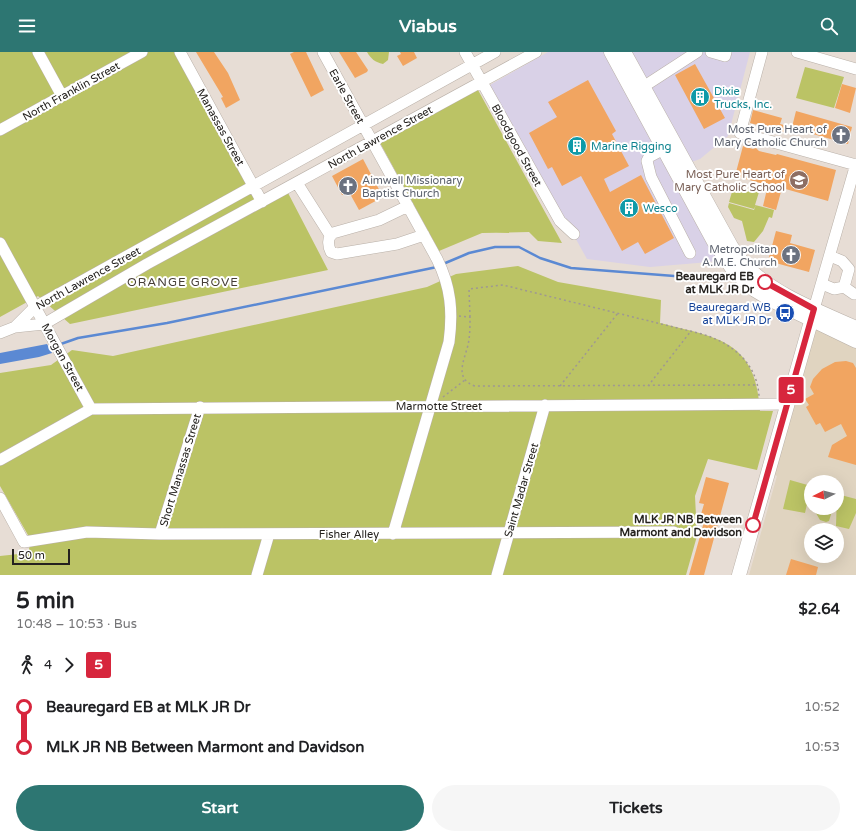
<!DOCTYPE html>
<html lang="en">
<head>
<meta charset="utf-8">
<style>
	body { margin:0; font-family:"Varela Round",sans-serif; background:#f6f6f6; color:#202124; height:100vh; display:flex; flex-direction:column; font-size:15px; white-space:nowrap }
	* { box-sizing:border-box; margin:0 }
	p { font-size:13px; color:#757577 }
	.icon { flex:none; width:22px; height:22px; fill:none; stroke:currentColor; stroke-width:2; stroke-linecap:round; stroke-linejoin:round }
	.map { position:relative; height:523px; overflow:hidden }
	.sheet { display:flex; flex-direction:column; background:#fff; flex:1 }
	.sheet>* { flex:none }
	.badge { padding:0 8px; border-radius:3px; font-size:14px; line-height:26px }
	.needle { width:26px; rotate:264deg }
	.fabs { position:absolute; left:804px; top:423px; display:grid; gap:8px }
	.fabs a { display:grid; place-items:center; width:40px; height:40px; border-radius:50%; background:#fff; box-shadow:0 4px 16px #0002; font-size:20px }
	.scale { position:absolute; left:12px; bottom:10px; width:58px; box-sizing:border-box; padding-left:4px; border:2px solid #25221f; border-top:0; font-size:11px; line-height:14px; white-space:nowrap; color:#25221f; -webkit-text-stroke:3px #fff; paint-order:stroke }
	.map>.badge { position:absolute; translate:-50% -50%; box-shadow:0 0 0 2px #fff }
	.legs { display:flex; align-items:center; gap:6px; height:44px; padding:0 16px; font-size:13px }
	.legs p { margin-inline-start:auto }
	.overview { display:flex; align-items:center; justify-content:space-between; height:68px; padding:0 16px }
	h1 { font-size:22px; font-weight:800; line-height:30px }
	.action { display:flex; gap:8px; margin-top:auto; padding:8px 16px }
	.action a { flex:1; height:46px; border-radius:24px; background:#2d7672; color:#fff; font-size:16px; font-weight:800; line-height:46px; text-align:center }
	.action a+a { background:#f6f6f6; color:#202124 }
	ul { padding:0 16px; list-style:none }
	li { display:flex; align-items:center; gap:14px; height:40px; font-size:15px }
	li i { display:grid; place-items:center; width:6px; height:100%; margin:0 5px; background:currentColor }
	li i::after { content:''; width:10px; height:10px; margin:-5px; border:3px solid; border-radius:50%; background:#fff }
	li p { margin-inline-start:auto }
	li:first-child i { background:linear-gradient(#0000 50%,currentColor 0) }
	li:last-child i { background:linear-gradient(currentColor 50%,#0000 0) }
	header { display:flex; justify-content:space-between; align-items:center; height:52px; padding:0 16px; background:#2d7672; color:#fff; font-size:18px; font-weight:800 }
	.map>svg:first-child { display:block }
</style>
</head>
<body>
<header><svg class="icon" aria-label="menu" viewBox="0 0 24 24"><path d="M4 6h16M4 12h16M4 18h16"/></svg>Viabus<svg class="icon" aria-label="search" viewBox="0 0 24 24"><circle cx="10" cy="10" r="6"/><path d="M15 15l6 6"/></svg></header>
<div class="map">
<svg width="856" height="523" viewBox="0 0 856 523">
	<rect width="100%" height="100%" fill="#e7ddd5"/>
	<path fill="#d9d1e7" d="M548,0H750L728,84L700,107L670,118L721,209L650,215L587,207L490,33Z"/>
	<path fill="#e0d4c0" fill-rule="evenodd" d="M811,268L856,290V523H749L777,424L768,421ZM811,430H837V456H811ZM811,478H837V504H811Z"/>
	<path fill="#bbc365" d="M0,0H174L259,154L287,139L328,218L70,272L38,244L0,265Z
		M367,0H389L388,8L383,12C375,10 371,7 367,0Z
		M805,15L844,25L834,56L796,46Z
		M478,38L562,191L538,189L529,180L482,181L439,199L379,89Z
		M734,133L759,140L755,153L774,158L772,166L769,165L763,179L754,190L747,189L742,169L734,166L728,155L729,151L754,158L756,153L754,157L729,150Z
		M518,214L558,230L661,248L660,271C718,286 756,288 760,359H773L757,418L708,407L695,444L697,484L686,523H0V504L28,501L30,493L28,483L0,434V321L51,313L72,298L113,304L427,235L456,222Z
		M790,428L811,434L805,461L783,457Z
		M837,442L856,447V461L849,477L836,474Z
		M813,456H833L829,469L826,470L820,468Z"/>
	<path fill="#5b89d3" d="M47,292L52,301L39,305L0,312V301Z"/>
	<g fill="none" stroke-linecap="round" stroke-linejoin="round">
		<path stroke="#5b89d3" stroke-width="2.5" d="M443,212L469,201L495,195H519L540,206L571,216L713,227
			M58,293L78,286L167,271L437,215"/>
	</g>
	<path fill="#f1a561" d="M196,0H214L228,21L240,48L226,56L221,46L223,45Z
		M294,0H306L324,38L311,45L290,2Z
		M339,0H356L368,18L367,20L355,26Z
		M400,0H414L417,6L403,14L397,4L401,2Z
		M695,12L725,66L704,77L675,23Z
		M588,28L616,79L612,82L629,114L604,127L610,140L641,123L674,186L645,202L638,190L622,199L581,124L562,134L552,115L548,117L529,81L557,65L548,50Z
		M842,32L856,36L850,61L835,56Z
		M753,58L782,66L780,72L788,74L787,81L750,71Z
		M796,59L852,75L848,92L806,80L805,83L791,79Z
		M743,94L753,97L756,96L759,99L776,103L777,102L836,118L828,149L782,136L776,158L763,154L768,133L735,124Z
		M363,107L383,145L359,158L349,140L342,143L332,124Z
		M776,179L792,183L790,191L815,198L809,220L768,209Z
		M846,309L853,311L856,316V413L828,405L832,393L847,384L841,372L825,380L820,371L816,373L806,355L809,353L805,347L814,342L810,335L813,327L822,317L835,310Z
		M706,425L729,431L704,523H689L704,470L699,469L704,452L699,451Z
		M791,507L818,515L816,523H786Z"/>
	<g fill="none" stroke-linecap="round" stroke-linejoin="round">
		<g stroke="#b9b0a8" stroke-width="12">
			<path id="minor" d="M38,0L62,44
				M180,0L262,150
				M323,0L437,207C451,235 453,260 449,290L393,482
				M465,0L560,169L574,182
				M711,0L725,4L726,0
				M762,0L740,81L856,113
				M797,0L856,17
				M643,35L697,0
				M0,78L142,0
				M664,97L649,105L647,109L651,125L690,201
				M297,131L330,183
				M408,154L379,168L333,181C327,186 328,194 331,200L337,202L397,192L424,183
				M0,191L91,357
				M822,232L834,237L844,235L849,217L842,209L830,204
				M844,235L854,242
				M814,257L856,112
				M15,275L35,255L495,0
				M0,281L15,275L44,272L147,212L536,0
				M0,408L91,357L787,352
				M0,446L24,490L87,480L160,482L674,480
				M160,482L200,355
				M257,523L269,482
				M497,523L545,353"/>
		</g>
		<g stroke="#b9b0a8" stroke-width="15">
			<path id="major" d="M611,0L713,188L734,219L755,238L775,250L856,289
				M624,0L731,194C736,201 740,208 746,214C774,243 819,259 856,276
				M739,523L814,259"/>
		</g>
		<path stroke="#9f9892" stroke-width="1.5" stroke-dasharray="2 3" stroke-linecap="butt" d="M459,264L470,265C470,274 470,284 468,293C464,309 454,327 475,334L758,333
			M470,265L469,237L503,233L702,282C732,291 757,311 759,344
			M560,334L618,261
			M648,334L691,279
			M443,345L465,328"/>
		<use href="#minor" stroke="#fff" stroke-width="11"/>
		<use href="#major" stroke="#fff" stroke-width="14"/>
	</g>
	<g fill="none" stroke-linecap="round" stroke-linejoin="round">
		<g stroke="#fff" stroke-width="9">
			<path id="line-1" d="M753,473L814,257L765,230"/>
		</g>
		<use href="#line-1" stroke="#d7263d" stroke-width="6"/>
	</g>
	<defs>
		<g id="building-disc" transform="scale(1)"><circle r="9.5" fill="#0f9aa8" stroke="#fff"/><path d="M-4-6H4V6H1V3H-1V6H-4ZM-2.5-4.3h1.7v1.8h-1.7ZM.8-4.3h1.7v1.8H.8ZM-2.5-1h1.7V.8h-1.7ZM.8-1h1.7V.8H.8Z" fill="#fff"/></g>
		<g id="church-disc" transform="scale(1)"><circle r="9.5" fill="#6b7280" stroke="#fff"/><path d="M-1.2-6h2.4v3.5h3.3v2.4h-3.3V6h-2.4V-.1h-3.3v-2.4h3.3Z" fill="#fff"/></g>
		<g id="school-disc" transform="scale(1)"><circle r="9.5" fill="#8d6e63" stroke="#fff"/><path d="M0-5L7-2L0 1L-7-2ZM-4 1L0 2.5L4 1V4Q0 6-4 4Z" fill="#fff"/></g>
		<g id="bus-disc" transform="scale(1)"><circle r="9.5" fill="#1a4fb4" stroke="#fff"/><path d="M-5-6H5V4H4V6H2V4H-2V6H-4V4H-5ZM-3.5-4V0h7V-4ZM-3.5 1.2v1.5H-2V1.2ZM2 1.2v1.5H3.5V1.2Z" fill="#fff"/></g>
	</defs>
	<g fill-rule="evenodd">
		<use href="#building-disc" x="700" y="45"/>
		<use href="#church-disc" x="841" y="83"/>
		<use href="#building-disc" x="577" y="94"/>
		<use href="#school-disc" x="799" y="128"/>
		<use href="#church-disc" x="348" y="134"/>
		<use href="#building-disc" x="629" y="156"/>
		<use href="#church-disc" x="791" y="203"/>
		<use href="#bus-disc" x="785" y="261"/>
	</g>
	<g fill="#fff" stroke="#d7263d" stroke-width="2">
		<circle cx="765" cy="230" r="7"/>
		<circle cx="753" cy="473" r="7"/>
	</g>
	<g text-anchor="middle" stroke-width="4" stroke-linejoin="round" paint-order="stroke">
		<g font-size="11" fill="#25221f" stroke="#fff">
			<text transform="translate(71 39) rotate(-29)" y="4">North Franklin Street</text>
			<text transform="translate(347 44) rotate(61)" y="4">Earle Street</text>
			<text transform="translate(221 75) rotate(61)" y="4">Manassas Street</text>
			<text transform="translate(380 85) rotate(-29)" y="4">North Lawrence Street</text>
			<text transform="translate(517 93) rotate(61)" y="4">Bloodgood Street</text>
			<text transform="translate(88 226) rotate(-29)" y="4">North Lawrence Street</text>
			<text transform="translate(63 305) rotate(61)" y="4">Morgan Street</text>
			<text x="439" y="358">Marmotte Street</text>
			<text transform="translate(180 418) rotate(-73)" y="4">Short Manassas Street</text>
			<text transform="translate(521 438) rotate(-74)" y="4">Saint Madar Street</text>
			<text x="349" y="486">Fisher Alley</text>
		</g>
		<g font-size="11" fill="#0d838f" stroke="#fff" text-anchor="start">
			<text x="714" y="43">Dixie<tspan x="714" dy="13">Trucks, Inc.</tspan></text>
			<text x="591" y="98">Marine Rigging</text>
			<text x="643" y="160">Wesco</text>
		</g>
		<g font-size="11" fill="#5b616d" stroke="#fff" text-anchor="end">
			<text x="827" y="81">Most Pure Heart of<tspan x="827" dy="13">Mary Catholic Church</tspan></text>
			<text x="362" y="132" text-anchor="start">Aimwell Missionary<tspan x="362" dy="13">Baptist Church</tspan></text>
			<text x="777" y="201">Metropolitan<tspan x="777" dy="13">A.M.E. Church</tspan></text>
		</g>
		<g font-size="11" fill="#785e54" stroke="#fff" text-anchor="end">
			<text x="785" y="126">Most Pure Heart of<tspan x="785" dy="13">Mary Catholic School</tspan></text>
		</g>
		<g font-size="11" font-weight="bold" fill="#25221f" stroke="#fff" text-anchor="end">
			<text x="754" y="228">Beauregard EB<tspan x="754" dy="13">at MLK JR Dr</tspan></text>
			<text x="742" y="471">MLK JR NB Between<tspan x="742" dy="13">Marmont and Davidson</tspan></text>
		</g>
		<g font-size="11" fill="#164399" stroke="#fff" text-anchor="end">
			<text x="771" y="259">Beauregard WB<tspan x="771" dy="13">at MLK JR Dr</tspan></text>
		</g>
		<g font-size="12" letter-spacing="1" fill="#453d36" stroke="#fff">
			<text x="183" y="234">ORANGE GROVE</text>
		</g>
	</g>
</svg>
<div class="fabs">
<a><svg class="needle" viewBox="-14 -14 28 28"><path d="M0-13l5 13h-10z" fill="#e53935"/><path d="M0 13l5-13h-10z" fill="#757577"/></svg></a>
<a><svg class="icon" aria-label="layers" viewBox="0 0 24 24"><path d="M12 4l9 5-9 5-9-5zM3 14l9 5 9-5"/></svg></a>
</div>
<div class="scale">50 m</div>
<b class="badge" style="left:791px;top:338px;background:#d7263d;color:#fff">5</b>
</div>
<section class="sheet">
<div class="overview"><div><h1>5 min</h1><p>10:48 – 10:53 · Bus</p></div><b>$2.64</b></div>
<div class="legs"><svg class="icon" aria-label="walk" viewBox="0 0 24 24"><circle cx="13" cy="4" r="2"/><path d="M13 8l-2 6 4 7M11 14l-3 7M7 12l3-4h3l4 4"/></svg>4<svg class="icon" aria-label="forward" viewBox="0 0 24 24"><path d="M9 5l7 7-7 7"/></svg><b class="badge" style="background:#d7263d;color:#fff">5</b></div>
<ul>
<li><i style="color:#d7263d"></i><b>Beauregard EB at MLK JR Dr</b><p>10:52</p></li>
<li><i style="color:#d7263d"></i><b>MLK JR NB Between Marmont and Davidson</b><p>10:53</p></li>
</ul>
<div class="action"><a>Start</a><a>Tickets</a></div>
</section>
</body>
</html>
